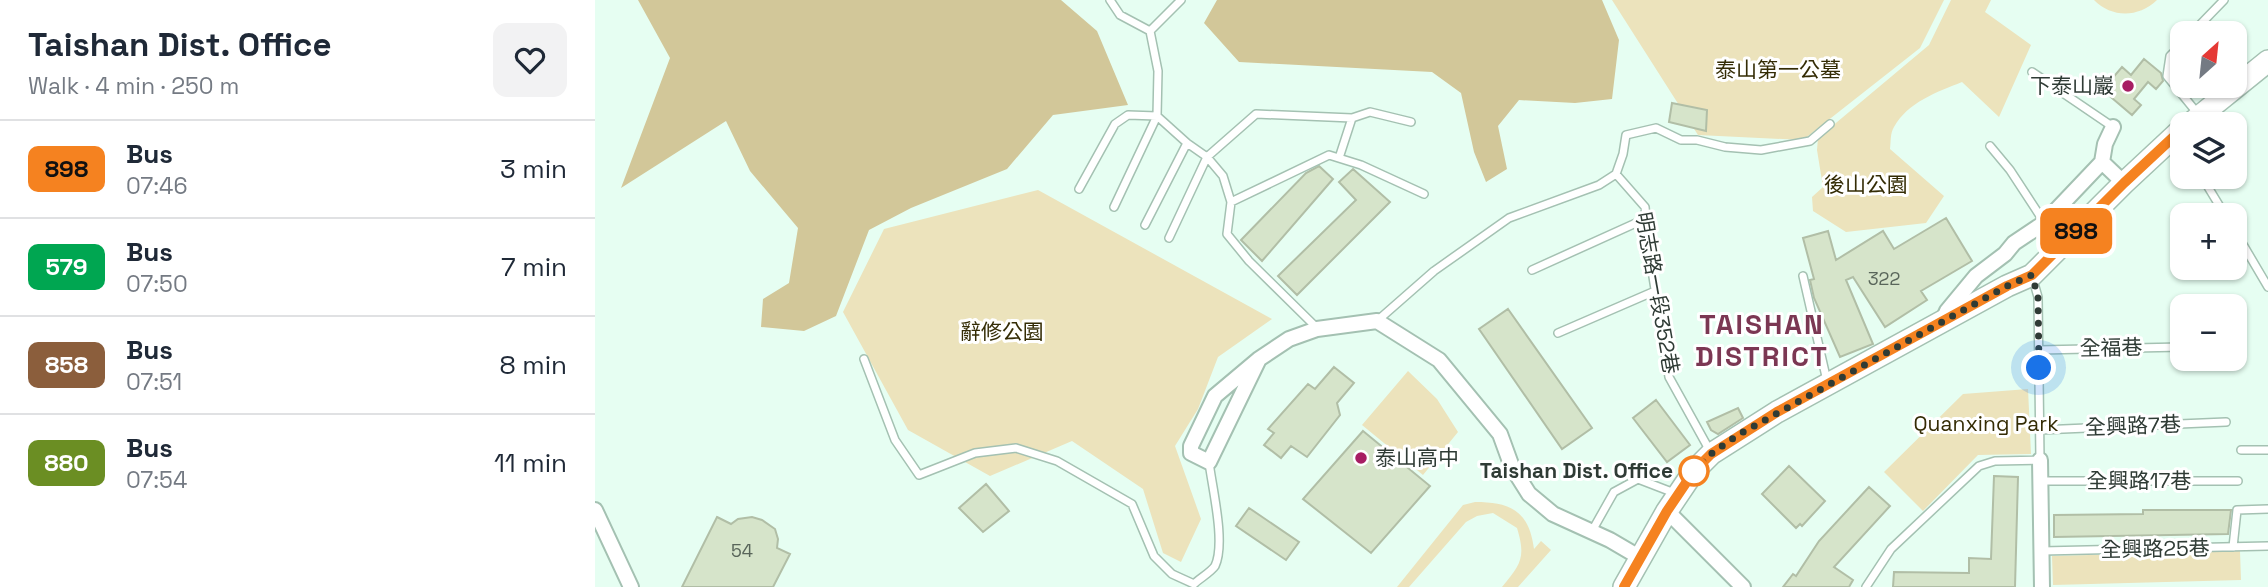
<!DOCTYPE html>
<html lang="en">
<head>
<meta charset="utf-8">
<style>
	body { margin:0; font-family:"Space Grotesk","Noto Sans TC",sans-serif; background:#f2f2f3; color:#1f2937; height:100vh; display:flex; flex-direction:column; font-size:26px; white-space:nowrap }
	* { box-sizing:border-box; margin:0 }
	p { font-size:23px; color:#747a83 }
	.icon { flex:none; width:38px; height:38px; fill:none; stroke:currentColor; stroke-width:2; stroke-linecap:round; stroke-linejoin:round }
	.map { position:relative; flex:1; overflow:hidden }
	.drawer { display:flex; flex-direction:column; background:#fff; width:595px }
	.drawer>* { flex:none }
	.badge { padding:0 14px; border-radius:10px; font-size:24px; line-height:46px }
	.needle { width:46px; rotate:27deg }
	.tools { position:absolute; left:1575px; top:21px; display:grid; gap:14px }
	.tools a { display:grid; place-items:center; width:77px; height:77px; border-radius:14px; background:#fff; box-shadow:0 2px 5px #0004; font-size:35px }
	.you { position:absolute; width:35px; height:35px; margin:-18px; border:5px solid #fff; border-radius:50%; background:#1a73e8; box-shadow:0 0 0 10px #1a73e833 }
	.map>.badge { position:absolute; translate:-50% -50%; box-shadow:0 0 0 4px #fff }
	.round { display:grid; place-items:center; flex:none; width:74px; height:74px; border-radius:14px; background:#f2f2f3 }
	.overview { display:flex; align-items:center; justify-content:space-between; height:119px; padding:0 28px }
	h1 { font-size:33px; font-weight:600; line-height:52px }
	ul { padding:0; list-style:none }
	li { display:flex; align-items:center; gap:21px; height:98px; padding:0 28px; border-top:2px solid #e0e1e3 }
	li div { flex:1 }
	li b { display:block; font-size:26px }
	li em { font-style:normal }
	li .badge { min-width:77px; font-weight:700; text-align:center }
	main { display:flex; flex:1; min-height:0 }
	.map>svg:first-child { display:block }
</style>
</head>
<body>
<main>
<section class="drawer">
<div class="overview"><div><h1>Taishan Dist. Office</h1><p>Walk · 4 min · 250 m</p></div><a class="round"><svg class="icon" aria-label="heart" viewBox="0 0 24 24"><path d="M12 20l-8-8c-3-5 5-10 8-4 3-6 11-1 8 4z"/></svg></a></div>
<ul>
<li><span class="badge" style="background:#f58220;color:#111">898</span><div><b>Bus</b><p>07:46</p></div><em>3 min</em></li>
<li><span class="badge" style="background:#00a651;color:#fff">579</span><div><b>Bus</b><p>07:50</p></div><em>7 min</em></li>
<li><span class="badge" style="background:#8b5e3c;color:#fff">858</span><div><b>Bus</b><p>07:51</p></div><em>8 min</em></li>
<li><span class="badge" style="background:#6b8e23;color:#fff">880</span><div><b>Bus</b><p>07:54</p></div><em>11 min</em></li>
</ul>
</section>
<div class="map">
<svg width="1673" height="587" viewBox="0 0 1673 587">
	<rect width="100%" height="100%" fill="#e6fef2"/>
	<path fill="#ece3bc" d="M1017,0H1349L1325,48L1208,140L1103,135Z
		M1356,0H1396L1390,12L1436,45L1404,117L1367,82C1342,92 1313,102 1299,127C1295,133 1296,142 1295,149L1349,196L1331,223L1251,232L1218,211L1217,197L1228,187L1222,150L1223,138L1334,45Z
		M1499,0H1562C1543,18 1517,18 1499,0Z
		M443,190L677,319L623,357L603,409L580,446L606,519L586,562L568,553L548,489L477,441L395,476L313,430L248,312L289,229Z
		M813,371L842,399L863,432L828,475L767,425Z
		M1433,389L1436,454L1383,455L1328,511L1289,472L1368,394Z
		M880,502C916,502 934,511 939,549L946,541L956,550L923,587H907C926,564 931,558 922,528L898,513L882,516L871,522L814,587H802L868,505Z
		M1645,551L1646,580L1458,585L1457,556Z"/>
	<path fill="#d2c799" d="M43,0H466L502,31L533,105L458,115L412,169L316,208L274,230L241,316L209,331L166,327L168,299L194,283L203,228L155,171L131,121L26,188L75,58Z
		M622,0H1007L1024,40L1017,99L980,103L924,100L903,126L912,169L891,182L879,152L866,93L837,72L644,62L609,23Z"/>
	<path fill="#d6e4ca" stroke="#b1bea6" stroke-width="2" d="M1549,59L1566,73L1568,81L1561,89L1553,82L1539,99L1546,105L1537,115L1511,93L1519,84L1515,81L1527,67L1536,75Z
		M1077,103L1112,110L1111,131L1074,122Z
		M724,166L738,179L667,261L646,240L711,173Z
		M758,169L795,202L702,295L683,276L761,200L744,182Z
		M1351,218L1377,261L1326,291L1332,300L1290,327L1258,277L1251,280L1278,344L1245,357L1219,298L1215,280L1219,279L1208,238L1233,231L1241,260L1288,231L1299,249Z
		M913,309L997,428L967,449L884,329Z
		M739,367L759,383L742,403L745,415L712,457L696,446L686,458L669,445L679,433L673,429L713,384L720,389Z
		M1061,400L1095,445L1072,462L1038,418Z
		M1143,408L1148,418L1123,434L1116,430L1112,422Z
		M768,431L835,486L776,553L708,499Z
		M1194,466L1230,501L1207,526L1205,524L1201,528L1167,494Z
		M1399,476L1423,477L1420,587H1298L1299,572L1374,573V558L1396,559Z
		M391,484L414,511L388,532L364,508Z
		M1274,487L1295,506L1239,567L1258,580L1254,587H1188L1198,574L1201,576L1224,541Z
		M654,508L704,542L691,560L641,526Z
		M1548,510H1636L1633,534L1459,537V515L1548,514Z
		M122,517L136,524L143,519L157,517L167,520L180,529L183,539L182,548L195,554L178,587H87Z"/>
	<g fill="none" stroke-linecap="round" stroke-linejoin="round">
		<g stroke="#a4c1b2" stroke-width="10">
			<path id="lane" d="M515,0L525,15L555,31L563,71L562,116L592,143L612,157L628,176L636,202L632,234L654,261L722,328
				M555,31L586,0
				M1597,33L1629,0
				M1587,44L1575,56L1572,76L1603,114
				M1437,72L1518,127
				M1395,146L1415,170L1449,222
				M744,158L757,118L775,112L816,122
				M1021,174L1050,207L1055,258L1074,377L1115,451
				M1607,177L1630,215
				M484,189L520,124L533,115L562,116L519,207
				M636,202L734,155L766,165L829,194
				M550,225L592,143
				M1640,231L1673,287
				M574,238L612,157L661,114L757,118
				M937,270L1052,218
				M1208,276L1232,381
				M782,321L839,271L914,218L1004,185L1021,174L1028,154L1031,135L1061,128L1086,140H1102L1130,147L1166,150L1215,141L1235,124
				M963,333L1060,291
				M1444,350L1587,347
				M269,359L300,440L324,475L380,453L421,448L462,461L537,504L559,556L577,574L599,584C604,579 616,572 620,566C631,543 617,487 614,462
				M1445,430L1631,422
				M1646,450H1673
				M1446,481H1643
				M997,531L1019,492L1043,479L1082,494
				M1638,547L1642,510L1673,509
				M1447,551L1673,546
				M1271,587L1296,549L1384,466L1400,461L1445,460L1443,297L1437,276"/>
		</g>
		<g stroke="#a4c1b2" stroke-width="18">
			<path id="street" d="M1507,162L1529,183
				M1348,320L1352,311L1381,276L1410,254L1419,243L1449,223L1507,162L1510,144L1518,127
				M664,359L614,462L596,453V446L620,396L664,359L694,339L722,329L782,321L844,360L905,434L917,467L934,494L958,514L1015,540L1044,557
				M1445,460L1447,587
				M0,510L36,587
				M1072,511L1148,587"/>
		</g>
		<g stroke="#a4c1b2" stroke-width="24">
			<path id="secondary" d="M1595,124L1673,61
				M1029,587L1072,511L1099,471L1116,454L1182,412L1412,286L1437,275L1529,183L1587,129"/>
		</g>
		<use href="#lane" stroke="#fff" stroke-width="7"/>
		<use href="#street" stroke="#fff" stroke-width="14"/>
		<use href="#secondary" stroke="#fff" stroke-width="21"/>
	</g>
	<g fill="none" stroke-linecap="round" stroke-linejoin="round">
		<g stroke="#fff" stroke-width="16">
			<path id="line" d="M1029,587L1072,511L1099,471L1116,454L1182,412L1412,286L1437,275L1529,183L1587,129"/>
		</g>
		<use href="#line" stroke="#f58220" stroke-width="10"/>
		<path stroke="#2f3b35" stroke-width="7" stroke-dasharray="0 12.6" d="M1099,471L1116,454L1143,435L1412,286L1437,275L1443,297L1444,368"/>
	</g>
	<g fill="#a71d63" stroke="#fff" stroke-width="2.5">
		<circle cx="1533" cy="86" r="7"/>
		<circle cx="766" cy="458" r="7"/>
	</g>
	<circle fill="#fff" stroke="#f58220" stroke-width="3.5" cx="1099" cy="471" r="14"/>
	<g text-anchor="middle" stroke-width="6" stroke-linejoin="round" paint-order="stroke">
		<g font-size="18" fill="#59655a">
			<text x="1289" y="285">322</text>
			<text x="147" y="557">54</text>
		</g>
		<g font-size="21" fill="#342c05" stroke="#fff">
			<text x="1183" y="77">泰山第一公墓</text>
			<text x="1271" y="192">後山公園</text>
			<text x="407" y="339">辭修公園</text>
			<text x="1391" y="431">Quanxing Park</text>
		</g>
		<g font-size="21" fill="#2f3b35" stroke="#fff" text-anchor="end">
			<text x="1519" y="93">下泰山巖</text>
			<text x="780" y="465" text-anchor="start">泰山高中</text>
		</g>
		<g font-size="21" fill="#2f3b35" stroke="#fff">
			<text transform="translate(1062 293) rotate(80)" y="7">明志路一段352巷</text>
			<text transform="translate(1516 348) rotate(-1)" y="7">全福巷</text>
			<text transform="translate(1538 426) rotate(-2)" y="7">全興路7巷</text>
			<text x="1544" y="488">全興路17巷</text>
			<text transform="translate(1560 549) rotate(-1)" y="7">全興路25巷</text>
		</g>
		<g font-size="21" font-weight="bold" fill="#2f3b35" stroke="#fff" text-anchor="end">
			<text x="1078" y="478">Taishan Dist. Office</text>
		</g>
		<g font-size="28" font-weight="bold" letter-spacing="2" fill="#7b3753" stroke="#fff">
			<text x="1167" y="334">TAISHAN<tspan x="1167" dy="32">DISTRICT</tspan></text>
		</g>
	</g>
</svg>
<div class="tools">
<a><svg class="needle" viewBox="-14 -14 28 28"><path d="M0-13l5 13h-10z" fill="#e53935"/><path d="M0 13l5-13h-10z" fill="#747a83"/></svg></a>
<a><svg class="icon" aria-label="layers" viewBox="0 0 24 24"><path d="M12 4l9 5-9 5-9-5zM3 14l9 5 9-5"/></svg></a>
<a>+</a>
<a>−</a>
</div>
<div class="you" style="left:1444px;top:368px"></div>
<b class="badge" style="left:1481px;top:231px;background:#f58220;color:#111">898</b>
</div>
</main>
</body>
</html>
